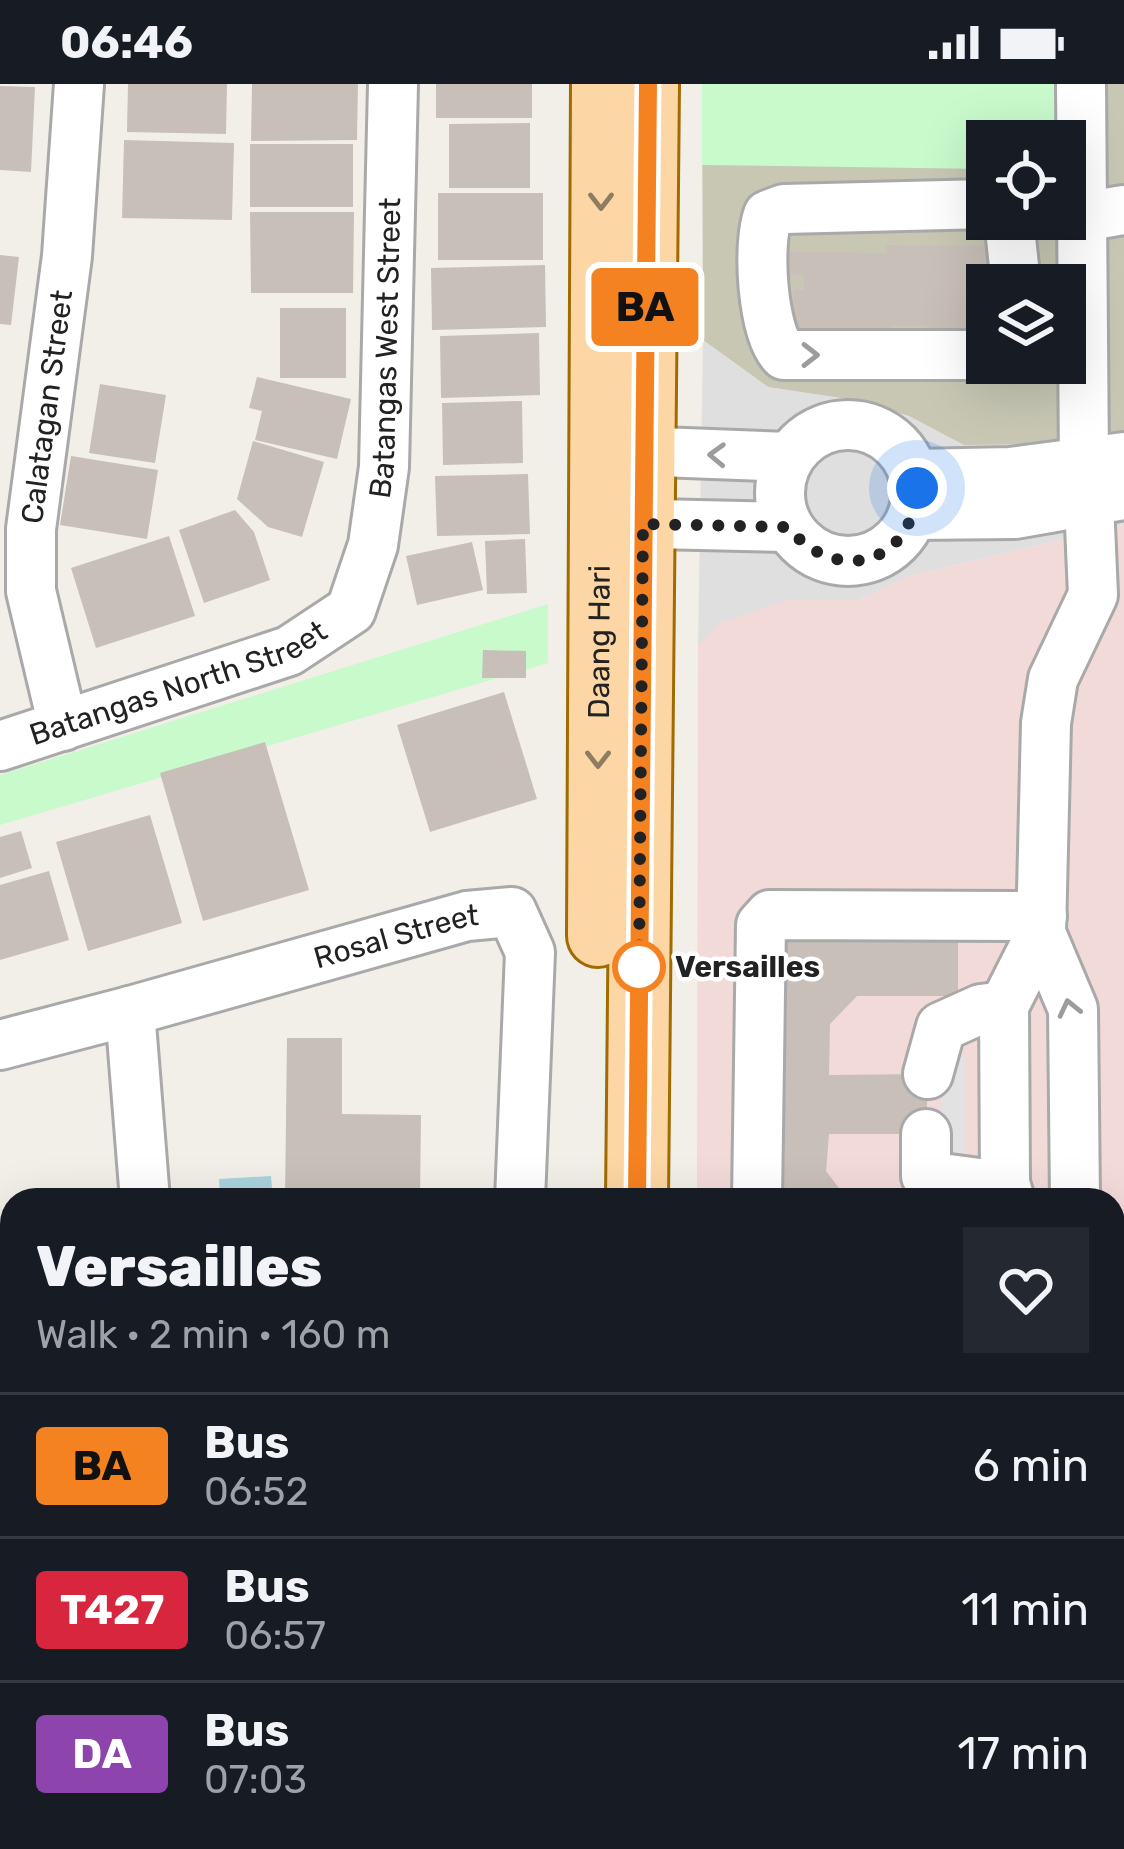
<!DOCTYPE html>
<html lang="en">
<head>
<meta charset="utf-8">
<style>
	body { margin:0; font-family:Rubik,sans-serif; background:#242831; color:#f1f3f6; height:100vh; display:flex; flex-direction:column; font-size:45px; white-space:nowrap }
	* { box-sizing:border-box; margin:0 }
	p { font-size:39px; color:#9ea1a6 }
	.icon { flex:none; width:66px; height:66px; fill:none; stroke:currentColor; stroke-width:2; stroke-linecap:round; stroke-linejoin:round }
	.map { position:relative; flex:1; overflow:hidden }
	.drawer { position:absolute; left:0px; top:1104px; width:1125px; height:663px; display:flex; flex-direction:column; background:#171b24; border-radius:36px 36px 0 0; box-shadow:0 12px 48px #0002 }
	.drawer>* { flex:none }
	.badge { padding:0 24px; border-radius:9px; font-size:42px; line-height:78px }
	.buttons { position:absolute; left:966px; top:36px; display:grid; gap:24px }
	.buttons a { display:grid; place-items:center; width:120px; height:120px; border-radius:0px; background:#171b24; box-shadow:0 12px 48px #0002; font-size:60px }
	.you { position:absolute; width:60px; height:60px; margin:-30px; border:9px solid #fff; border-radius:50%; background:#1a73e8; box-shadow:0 0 0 18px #1a73e833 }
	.map>.badge { position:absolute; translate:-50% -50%; box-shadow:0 0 0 6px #fff }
	.round { display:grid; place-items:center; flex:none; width:126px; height:126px; border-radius:0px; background:#242831 }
	.overview { display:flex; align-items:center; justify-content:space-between; height:204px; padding:0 36px }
	h1 { font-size:57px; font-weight:800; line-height:90px }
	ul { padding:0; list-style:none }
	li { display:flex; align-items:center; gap:36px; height:144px; padding:0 36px; border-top:3px solid #363941 }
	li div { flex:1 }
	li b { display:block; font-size:45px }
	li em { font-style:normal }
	li .badge { min-width:132px; font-weight:700; text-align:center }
	.status { display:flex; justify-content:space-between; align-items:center; height:84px; padding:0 60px; background:#171b24; direction:ltr }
	.status svg { height:33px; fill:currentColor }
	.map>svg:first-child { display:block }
</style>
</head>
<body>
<div class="status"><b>06:46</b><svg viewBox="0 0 49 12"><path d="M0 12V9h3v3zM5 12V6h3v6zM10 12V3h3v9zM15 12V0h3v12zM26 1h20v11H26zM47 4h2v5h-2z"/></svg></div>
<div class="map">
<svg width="1124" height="1765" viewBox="0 0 1124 1765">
	<rect width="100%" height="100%" fill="#f2efe9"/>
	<path fill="#e0dfdf" d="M703,256L768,303L861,317L909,332L965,361L1063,360L1124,348V441L909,492L858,516H787L698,562Z"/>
	<path fill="#f2dad9" d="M1124,441V1765H714L712,1755H1113V1116H697L698,562L720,539L787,516H858L909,492Z"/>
	<path fill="#c7c7b4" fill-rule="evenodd" d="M702,0H1124V348L1063,360L964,361L909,332L861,317L768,303L703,256ZM987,57H1065V135H987ZM987,201H1065V279H987Z"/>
	<path fill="#c8facc" d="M702,0H1064L1063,57H987V85L702,81Z
		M548,520V579L0,741V691Z"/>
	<path fill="#e2e2e2" d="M965,973L966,1077L942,1078L941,974Z"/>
	<path fill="#aad3df" d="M271,1092L273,1116H220L219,1095Z"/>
	<path fill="#c7bfb8" d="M128,0H227L226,50L127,48Z
		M252,0H358L357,56L251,57Z
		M436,0H532V34H436Z
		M0,2L35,3L31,88L0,86Z
		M530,39V104H449V40Z
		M124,56L234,59L232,136L122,134Z
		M250,60H353V123H250Z
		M438,109H543V176H438Z
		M250,128H354L353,209H251Z
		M886,161L998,162V189H973V261H927V242H890V260L793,248L794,206H804V191H785L786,168L886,169Z
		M0,171L19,173L11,241L0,240Z
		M545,181L546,243L432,246L431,184Z
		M280,224H346V294H280Z
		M539,249L540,311L441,314L440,252Z
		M257,293L351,315L337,375L255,356L262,327L249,324Z
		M100,300L166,311L155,379L89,369Z
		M522,317L523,379L443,381L442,319Z
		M253,357L324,378L302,453L268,443L237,415Z
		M71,372L158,386L147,455L60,441Z
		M528,390L530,450L437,452L435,392Z
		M235,426L254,448L270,496L204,519L179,446Z
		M169,452L195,532L96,564L71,484Z
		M525,455L527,509L487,510L485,457Z
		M472,458L483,506L417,521L406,472Z
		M483,566L526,567V594H482Z
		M504,608L537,715L430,748L397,641Z
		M265,658L309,806L203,837L160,689Z
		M150,731L182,839L88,867L56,758Z
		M21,747L32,784L0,794V753Z
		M49,787L69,856L0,876V801Z
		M958,841V912H857L830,940L829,991L928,990L926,1050H829L826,1087L848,1116H766L769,844Z
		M287,954H342V1030L421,1031L420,1116H285Z
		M12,1186V1271L0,1272V1187Z
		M12,1465V1547L6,1548L0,1466Z
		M1124,1552V1703L1122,1704L1113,1659V1554Z"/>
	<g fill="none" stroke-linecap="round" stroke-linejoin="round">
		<g stroke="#a9a9a9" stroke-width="54">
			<g id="minor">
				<path d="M987,120L784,125L768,131C757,160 762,248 784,271H987"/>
				<path d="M1082,133L1124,126"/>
				<path d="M1009,135L1016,201"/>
				<circle cx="848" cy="409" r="68"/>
				<path d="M608,366L789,373"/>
				<path d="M914,390L1010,388L1124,373"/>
				<path d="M913,431L1015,430L1124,411"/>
				<path d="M612,439L787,443"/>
				<path id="s1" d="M63,642L31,507V445L67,172L79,0"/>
				<path id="s2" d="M0,662L289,567L351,526L373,461L384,383L393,0"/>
				<path d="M130,927L145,1116"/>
				<path id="s3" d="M0,961L130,927L467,832L512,828L530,868L520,1116"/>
				<path d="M928,990L941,943L981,925L1004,922"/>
				<path d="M926,1050V1092L979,1099H1005"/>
				<path d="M757,1116L761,841L770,831L1042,832"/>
				<path d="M1010,1116L1005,1099L1004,922L1041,849"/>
				<path d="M1075,1116L1073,925L1041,849L1046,639L1053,595L1093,511L1089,418L1084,379L1081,0"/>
				<path d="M534,1755L536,1765"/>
				<path d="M1061,1755L1063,1765"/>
				<path d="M190,1765L323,1755"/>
			</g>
		</g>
		<g stroke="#a06b00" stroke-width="66">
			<g id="major">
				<path id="s4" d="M598,852L602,0"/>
				<path d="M637,1116L648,0"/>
				<path d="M612,1755L614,1765"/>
				<path d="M659,1755L661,1765"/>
			</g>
		</g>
		<use href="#minor" stroke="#fff" stroke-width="48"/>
		<use href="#major" stroke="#fcd6a4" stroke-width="60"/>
	</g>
	<defs><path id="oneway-chevron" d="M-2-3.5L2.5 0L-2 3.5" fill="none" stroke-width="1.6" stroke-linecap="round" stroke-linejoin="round" transform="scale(3)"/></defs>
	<g stroke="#8f7c63">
		<use href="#oneway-chevron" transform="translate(601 117) rotate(90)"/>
		<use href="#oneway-chevron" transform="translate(598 675) rotate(90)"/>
	</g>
	<g stroke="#9c9c9c">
		<use href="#oneway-chevron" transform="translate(810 271)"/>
		<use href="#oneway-chevron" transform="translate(717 371) rotate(-178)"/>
		<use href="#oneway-chevron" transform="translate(1069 924) rotate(-103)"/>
	</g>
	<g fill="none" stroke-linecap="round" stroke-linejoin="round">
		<g stroke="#fff" stroke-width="27">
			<path id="line" d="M637,1116L648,0"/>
		</g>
		<use href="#line" stroke="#f58220" stroke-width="18"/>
		<path stroke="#222" stroke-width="12" stroke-dasharray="0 21.6" d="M639,883L643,440L788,443C835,501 913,482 917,404"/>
	</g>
	<circle fill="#fff" stroke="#f58220" stroke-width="6" cx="639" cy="883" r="24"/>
	<g text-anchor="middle" stroke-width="9" stroke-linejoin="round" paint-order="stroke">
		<g font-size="30" fill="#222" stroke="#fff">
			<text dy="10" stroke="none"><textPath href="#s2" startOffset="645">Batangas West Street</textPath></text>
			<text dy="10" stroke="none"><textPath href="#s1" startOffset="324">Calatagan Street</textPath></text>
			<text dy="10" stroke="none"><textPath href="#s4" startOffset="294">Daang Hari</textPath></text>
			<text dy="10" stroke="none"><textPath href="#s2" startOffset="189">Batangas North Street</textPath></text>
			<text dy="10" stroke="none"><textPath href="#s3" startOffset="411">Rosal Street</textPath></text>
		</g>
		<g font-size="30" font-weight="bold" fill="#222" stroke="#fff" text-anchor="start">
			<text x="675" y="893">Versailles</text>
		</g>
	</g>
</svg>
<div class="buttons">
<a><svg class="icon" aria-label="locate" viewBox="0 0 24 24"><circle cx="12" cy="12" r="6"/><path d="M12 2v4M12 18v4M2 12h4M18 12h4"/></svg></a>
<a><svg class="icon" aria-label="layers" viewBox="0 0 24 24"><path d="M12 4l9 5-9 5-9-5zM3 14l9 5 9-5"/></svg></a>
</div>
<div class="you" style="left:917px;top:404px"></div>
<b class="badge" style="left:645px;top:223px;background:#f58220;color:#111">BA</b>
<section class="drawer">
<div class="overview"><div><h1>Versailles</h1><p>Walk · 2 min · 160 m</p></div><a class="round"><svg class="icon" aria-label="heart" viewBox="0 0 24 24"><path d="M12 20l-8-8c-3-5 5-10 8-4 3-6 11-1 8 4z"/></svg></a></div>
<ul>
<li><span class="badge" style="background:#f58220;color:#111">BA</span><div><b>Bus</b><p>06:52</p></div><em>6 min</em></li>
<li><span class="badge" style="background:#d7263d;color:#fff">T427</span><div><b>Bus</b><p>06:57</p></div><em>11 min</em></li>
<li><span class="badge" style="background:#8e44ad;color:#fff">DA</span><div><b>Bus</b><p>07:03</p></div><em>17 min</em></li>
</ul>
</section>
</div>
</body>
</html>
